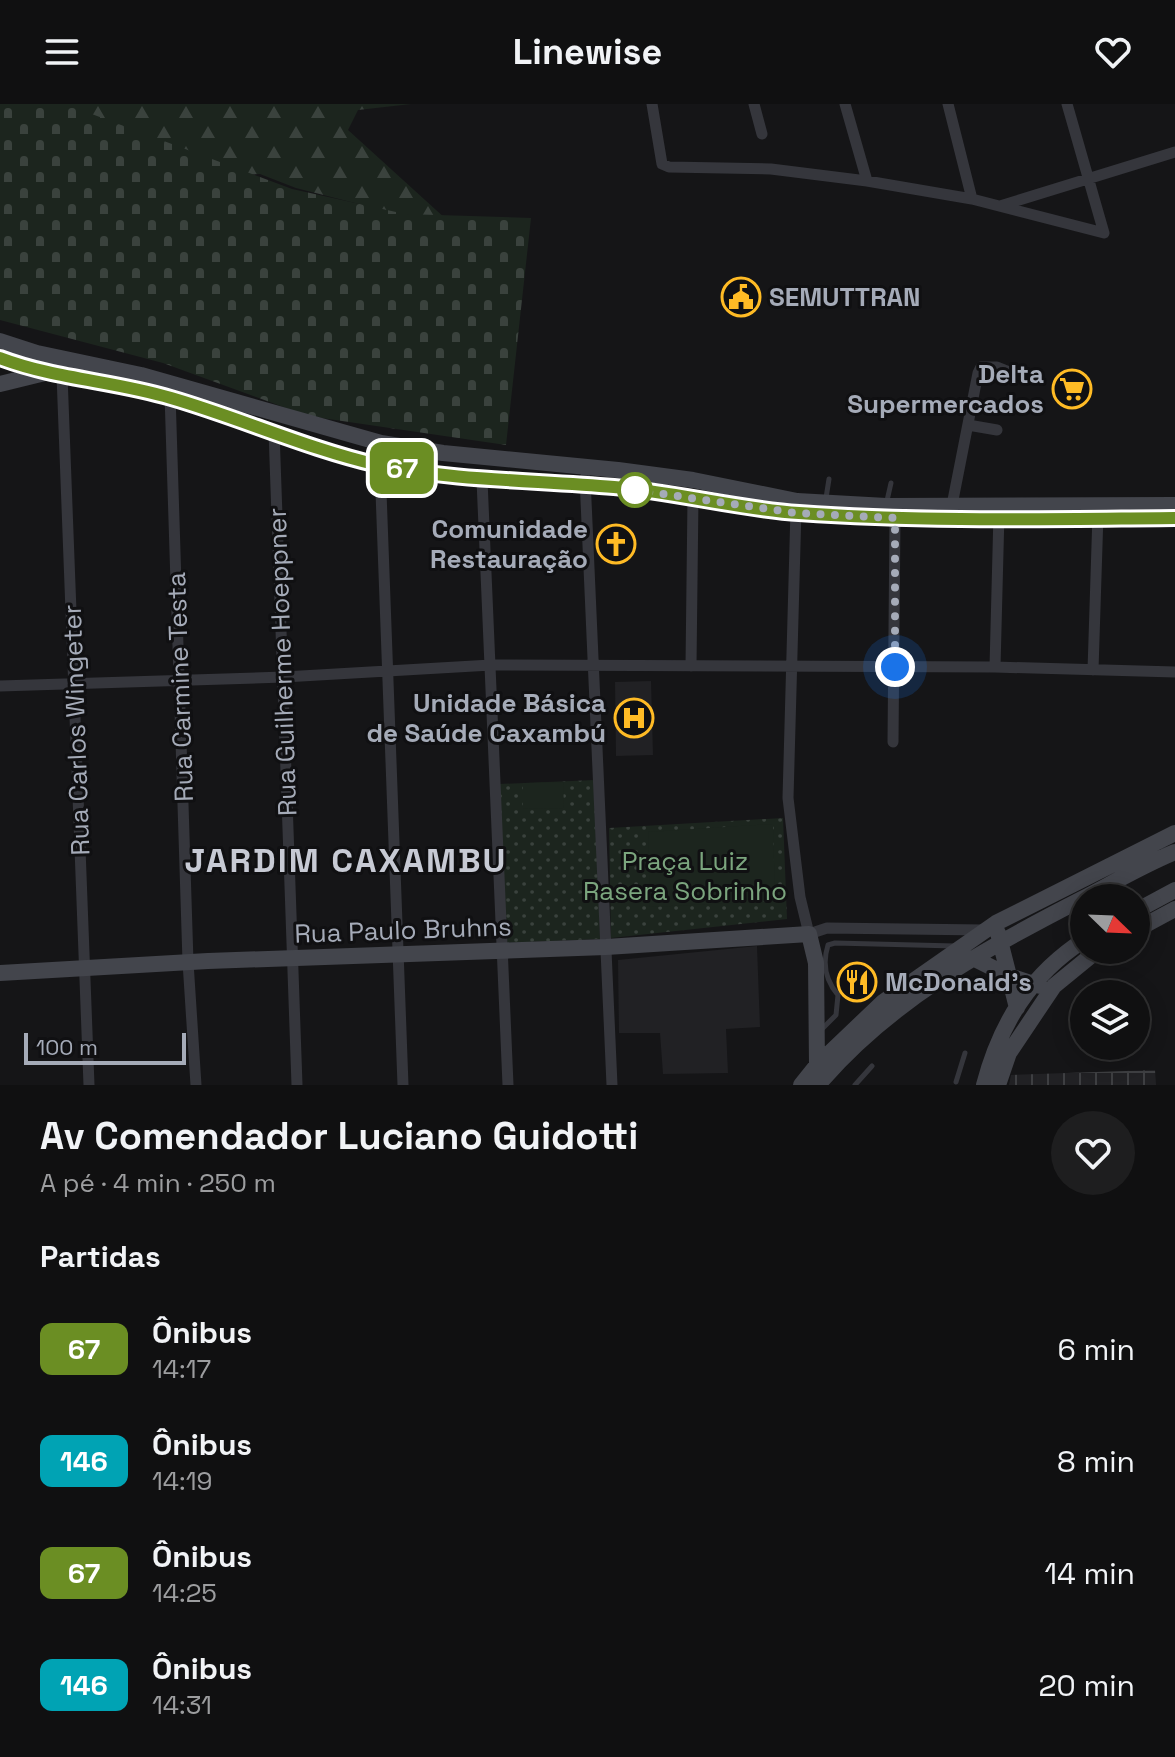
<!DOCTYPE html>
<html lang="pt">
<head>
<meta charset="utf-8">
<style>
	body { margin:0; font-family:"Space Grotesk",sans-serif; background:#1e1e1f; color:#f1f3f6; height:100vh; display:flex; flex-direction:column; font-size:30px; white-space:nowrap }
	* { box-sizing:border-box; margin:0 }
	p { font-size:26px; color:#9c9d9f }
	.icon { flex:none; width:44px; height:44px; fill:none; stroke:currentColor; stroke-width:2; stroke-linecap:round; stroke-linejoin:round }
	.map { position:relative; height:981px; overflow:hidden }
	.drawer { display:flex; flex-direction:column; background:#101011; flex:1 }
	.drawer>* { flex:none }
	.badge { padding:0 16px; border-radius:12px; font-size:28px; line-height:52px }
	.needle { width:52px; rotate:113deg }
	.buttons { position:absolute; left:1070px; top:780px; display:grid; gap:16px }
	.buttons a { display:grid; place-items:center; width:80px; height:80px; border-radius:50%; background:#101011; box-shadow:0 4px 20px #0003,0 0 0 2px #303031; font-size:40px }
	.scale { position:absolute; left:24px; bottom:20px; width:162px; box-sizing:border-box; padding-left:8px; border:4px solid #a5abb8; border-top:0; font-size:22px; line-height:28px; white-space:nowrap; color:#a5abb8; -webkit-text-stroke:6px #101012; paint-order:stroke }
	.you { position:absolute; width:40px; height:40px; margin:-20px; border:6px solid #fff; border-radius:50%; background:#1a73e8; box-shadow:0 0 0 12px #1a73e833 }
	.map>.badge { position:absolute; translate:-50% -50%; box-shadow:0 0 0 4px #fff }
	h2 { padding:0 40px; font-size:30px; line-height:72px }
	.round { display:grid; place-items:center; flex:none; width:84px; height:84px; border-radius:42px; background:#1e1e1f }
	.overview { display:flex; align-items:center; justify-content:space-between; height:136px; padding:0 40px }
	h1 { font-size:38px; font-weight:800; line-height:60px }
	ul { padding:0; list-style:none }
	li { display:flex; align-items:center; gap:24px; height:112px; padding:0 40px }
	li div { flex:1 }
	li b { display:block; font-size:30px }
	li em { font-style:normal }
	li .badge { min-width:88px; font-weight:700; text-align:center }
	header { display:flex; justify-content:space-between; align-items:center; height:104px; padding:0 40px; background:#101011; font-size:36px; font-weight:800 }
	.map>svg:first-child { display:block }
</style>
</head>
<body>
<header><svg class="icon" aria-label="menu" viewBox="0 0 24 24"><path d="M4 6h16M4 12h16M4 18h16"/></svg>Linewise<svg class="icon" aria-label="heart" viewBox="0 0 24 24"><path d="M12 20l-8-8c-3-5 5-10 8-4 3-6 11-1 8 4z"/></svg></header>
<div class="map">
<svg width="1175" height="981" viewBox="0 0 1175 981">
	<defs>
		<pattern id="industrial-grid" width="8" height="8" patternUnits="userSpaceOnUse" patternTransform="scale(2)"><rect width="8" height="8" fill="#212124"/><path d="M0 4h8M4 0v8" fill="none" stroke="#3e3f42"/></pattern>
		<pattern id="grass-dots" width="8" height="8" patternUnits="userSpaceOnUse" patternTransform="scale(2)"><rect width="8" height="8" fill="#1c251e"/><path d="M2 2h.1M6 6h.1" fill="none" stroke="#3a423d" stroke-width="1.8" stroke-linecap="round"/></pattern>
		<pattern id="forest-firs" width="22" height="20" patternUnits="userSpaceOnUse" patternTransform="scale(2)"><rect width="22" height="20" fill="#1c251e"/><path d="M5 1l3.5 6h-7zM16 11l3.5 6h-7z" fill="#3a423d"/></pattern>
		<pattern id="cemetery-stones" width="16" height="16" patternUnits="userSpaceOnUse" patternTransform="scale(2)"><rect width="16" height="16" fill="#1c251e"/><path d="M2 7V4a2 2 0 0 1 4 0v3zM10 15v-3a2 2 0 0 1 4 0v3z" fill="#3a423d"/></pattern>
	</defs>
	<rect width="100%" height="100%" fill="#151517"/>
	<path fill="#212124" d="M651,577L653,651L616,652L615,578Z
		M757,842L760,923L726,925L728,969L663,970L660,929H619L618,856Z"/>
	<path fill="url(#industrial-grid)" d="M1155,966L1156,981H1009L1011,971Z"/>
	<path fill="url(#grass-dots)" d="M595,676L600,835L505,839L499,680Z
		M783,714L787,815L611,834L609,724Z"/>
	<path fill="url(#forest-firs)" d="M44,0H411L358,6L348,26L458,126L407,110L406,112L296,84L260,70L241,71Z"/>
	<path fill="url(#cemetery-stones)" d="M0,0H65L292,85L405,110L531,114L506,341L308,312L163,259L0,216Z"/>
	<path fill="#1c251e" d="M563,678L564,704L523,705V679Z
		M773,720L775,797L650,803L648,728Z"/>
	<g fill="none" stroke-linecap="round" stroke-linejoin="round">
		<path stroke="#35363c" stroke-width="5" d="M826,394L829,375
			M886,401L891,379
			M821,926L836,911L838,891C826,877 822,860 828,841L835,839L955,842
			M956,978L965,949
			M855,981L872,962"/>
		<path stroke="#35363c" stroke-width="11" d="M652,0L662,60L669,63L771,65L867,77L972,95L1104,129
			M754,0L762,30
			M845,0L867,77
			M948,0L972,95
			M1067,0L1104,129
			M1000,102L1175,48
			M62,271L89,981
			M170,290L188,858L196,981
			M968,321L997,326
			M274,327L297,981
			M380,361L403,981
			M585,374L612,981
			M482,376L508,981
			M952,401L978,269L981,263H997L1007,267
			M796,405L788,694L800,793L809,830L827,824L984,826
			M691,562L693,393
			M995,563L999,409
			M1093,566L1098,410
			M0,582L284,573L491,561L995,563L1175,568
			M893,638L895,414"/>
		<path stroke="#43454c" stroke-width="16" d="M0,237L37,249L141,271L381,339L443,349L618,366L693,376L797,397L886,402L1175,401
			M0,254C55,275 115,277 171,294C240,314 308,345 378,361C456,378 535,376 614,383C676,388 737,405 799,409C925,417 1049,416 1175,414
			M0,280L45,269
			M1136,807L1175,786
			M1136,826L1175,805
			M998,829L1009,872L1040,882
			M973,854L1009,872L1017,904
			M0,869L208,857L606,843L809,830L816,859L817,961
			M801,981L817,961L883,898L996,819L1175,729
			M818,981C889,897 986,844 1082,795C1113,779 1143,761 1175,748
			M984,981C1000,920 1030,871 1084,836
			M998,981L1009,949L1054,882L1098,846"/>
	</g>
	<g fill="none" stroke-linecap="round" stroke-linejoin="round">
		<g stroke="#fff" stroke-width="18">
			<path id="line" d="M0,254C55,275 115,277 171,294C240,314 308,345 378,361C456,377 535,376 614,383C676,388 737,405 799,409C925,418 1050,415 1175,414"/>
		</g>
		<use href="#line" stroke="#6b8e23" stroke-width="12"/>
		<path stroke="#a5abb8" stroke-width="8" stroke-dasharray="0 14.4" d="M635,386L796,409L895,414V563"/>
	</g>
	<defs>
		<g id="civic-ring" transform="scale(2)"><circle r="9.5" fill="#101012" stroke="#ffbb25" stroke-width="1.5"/><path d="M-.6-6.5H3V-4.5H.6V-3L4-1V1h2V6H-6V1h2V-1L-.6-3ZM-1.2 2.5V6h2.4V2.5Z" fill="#ffbb25"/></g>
		<g id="supermarket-ring" transform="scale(2)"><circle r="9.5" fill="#101012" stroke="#ffbb25" stroke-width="1.5"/><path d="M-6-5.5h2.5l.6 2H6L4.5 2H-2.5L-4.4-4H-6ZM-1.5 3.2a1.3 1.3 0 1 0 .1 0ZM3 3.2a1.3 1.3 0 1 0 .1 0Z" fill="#ffbb25"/></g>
		<g id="church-ring" transform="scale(2)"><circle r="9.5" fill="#101012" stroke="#ffbb25" stroke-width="1.5"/><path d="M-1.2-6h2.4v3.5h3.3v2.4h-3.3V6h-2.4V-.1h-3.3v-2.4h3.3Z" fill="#ffbb25"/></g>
		<g id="hospital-ring" transform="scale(2)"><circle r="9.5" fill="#101012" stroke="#ffbb25" stroke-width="1.5"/><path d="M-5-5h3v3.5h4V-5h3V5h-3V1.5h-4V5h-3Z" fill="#ffbb25"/></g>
		<g id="restaurant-ring" transform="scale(2)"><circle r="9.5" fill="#101012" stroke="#ffbb25" stroke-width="1.5"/><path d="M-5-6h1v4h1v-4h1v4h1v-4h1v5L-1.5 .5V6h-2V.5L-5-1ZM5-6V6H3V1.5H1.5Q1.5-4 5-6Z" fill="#ffbb25"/></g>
	</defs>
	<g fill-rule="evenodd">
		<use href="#civic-ring" x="741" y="193"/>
		<use href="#supermarket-ring" x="1072" y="285"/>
		<use href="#church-ring" x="616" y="440"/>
		<use href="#hospital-ring" x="634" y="614"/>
		<use href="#restaurant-ring" x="857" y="878"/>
	</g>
	<circle fill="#fff" stroke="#6b8e23" stroke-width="4" cx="635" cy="386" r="16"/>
	<g text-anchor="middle" stroke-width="6" stroke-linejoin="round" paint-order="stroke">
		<g font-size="26" font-weight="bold" fill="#a5abb8" stroke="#101012" text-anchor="end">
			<text x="769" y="202" text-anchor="start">SEMUTTRAN</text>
			<text x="1044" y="279">Delta<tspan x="1044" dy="30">Supermercados</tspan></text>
			<text x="588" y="434">Comunidade<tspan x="588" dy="30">Restauração</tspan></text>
			<text x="606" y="608">Unidade Básica<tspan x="606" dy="30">de Saúde Caxambú</tspan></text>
			<text x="885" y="887" text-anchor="start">McDonald's</text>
		</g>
		<g font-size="26" fill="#a5abb8" stroke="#101012">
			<text transform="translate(282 558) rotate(-92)" y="9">Rua Guilherme Hoeppner</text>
			<text transform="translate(180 583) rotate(-92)" y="9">Rua Carmine Testa</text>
			<text transform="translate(76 626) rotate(-92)" y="9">Rua Carlos Wingeter</text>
			<text transform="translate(403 826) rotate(-2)" y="9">Rua Paulo Bruhns</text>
		</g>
		<g font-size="26" fill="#7ba57e" stroke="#101012">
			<text x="685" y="766">Praça Luiz<tspan x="685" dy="30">Rasera Sobrinho</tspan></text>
		</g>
		<g font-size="34" font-weight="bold" letter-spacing="2" fill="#c7cad4" stroke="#101012">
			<text x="346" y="768">JARDIM CAXAMBU</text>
		</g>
	</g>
</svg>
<div class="buttons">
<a><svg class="needle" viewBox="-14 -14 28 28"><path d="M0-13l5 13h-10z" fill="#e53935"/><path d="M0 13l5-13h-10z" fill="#9c9d9f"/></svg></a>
<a><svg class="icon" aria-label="layers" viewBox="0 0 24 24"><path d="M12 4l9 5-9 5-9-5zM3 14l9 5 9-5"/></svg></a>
</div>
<div class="scale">100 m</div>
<div class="you" style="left:895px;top:563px"></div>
<b class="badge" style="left:402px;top:364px;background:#6b8e23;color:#fff">67</b>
</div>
<section class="drawer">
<div class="overview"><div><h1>Av Comendador Luciano Guidotti</h1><p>A pé · 4 min · 250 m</p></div><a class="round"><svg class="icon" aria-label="heart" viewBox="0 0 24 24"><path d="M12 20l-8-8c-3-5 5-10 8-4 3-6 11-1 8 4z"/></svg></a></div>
<h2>Partidas</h2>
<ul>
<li><span class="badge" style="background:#6b8e23;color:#fff">67</span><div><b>Ônibus</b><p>14:17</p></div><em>6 min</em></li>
<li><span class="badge" style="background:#00a3b4;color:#fff">146</span><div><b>Ônibus</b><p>14:19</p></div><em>8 min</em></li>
<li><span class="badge" style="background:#6b8e23;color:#fff">67</span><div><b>Ônibus</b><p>14:25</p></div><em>14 min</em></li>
<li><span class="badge" style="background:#00a3b4;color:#fff">146</span><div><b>Ônibus</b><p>14:31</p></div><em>20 min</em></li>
</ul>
</section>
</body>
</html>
